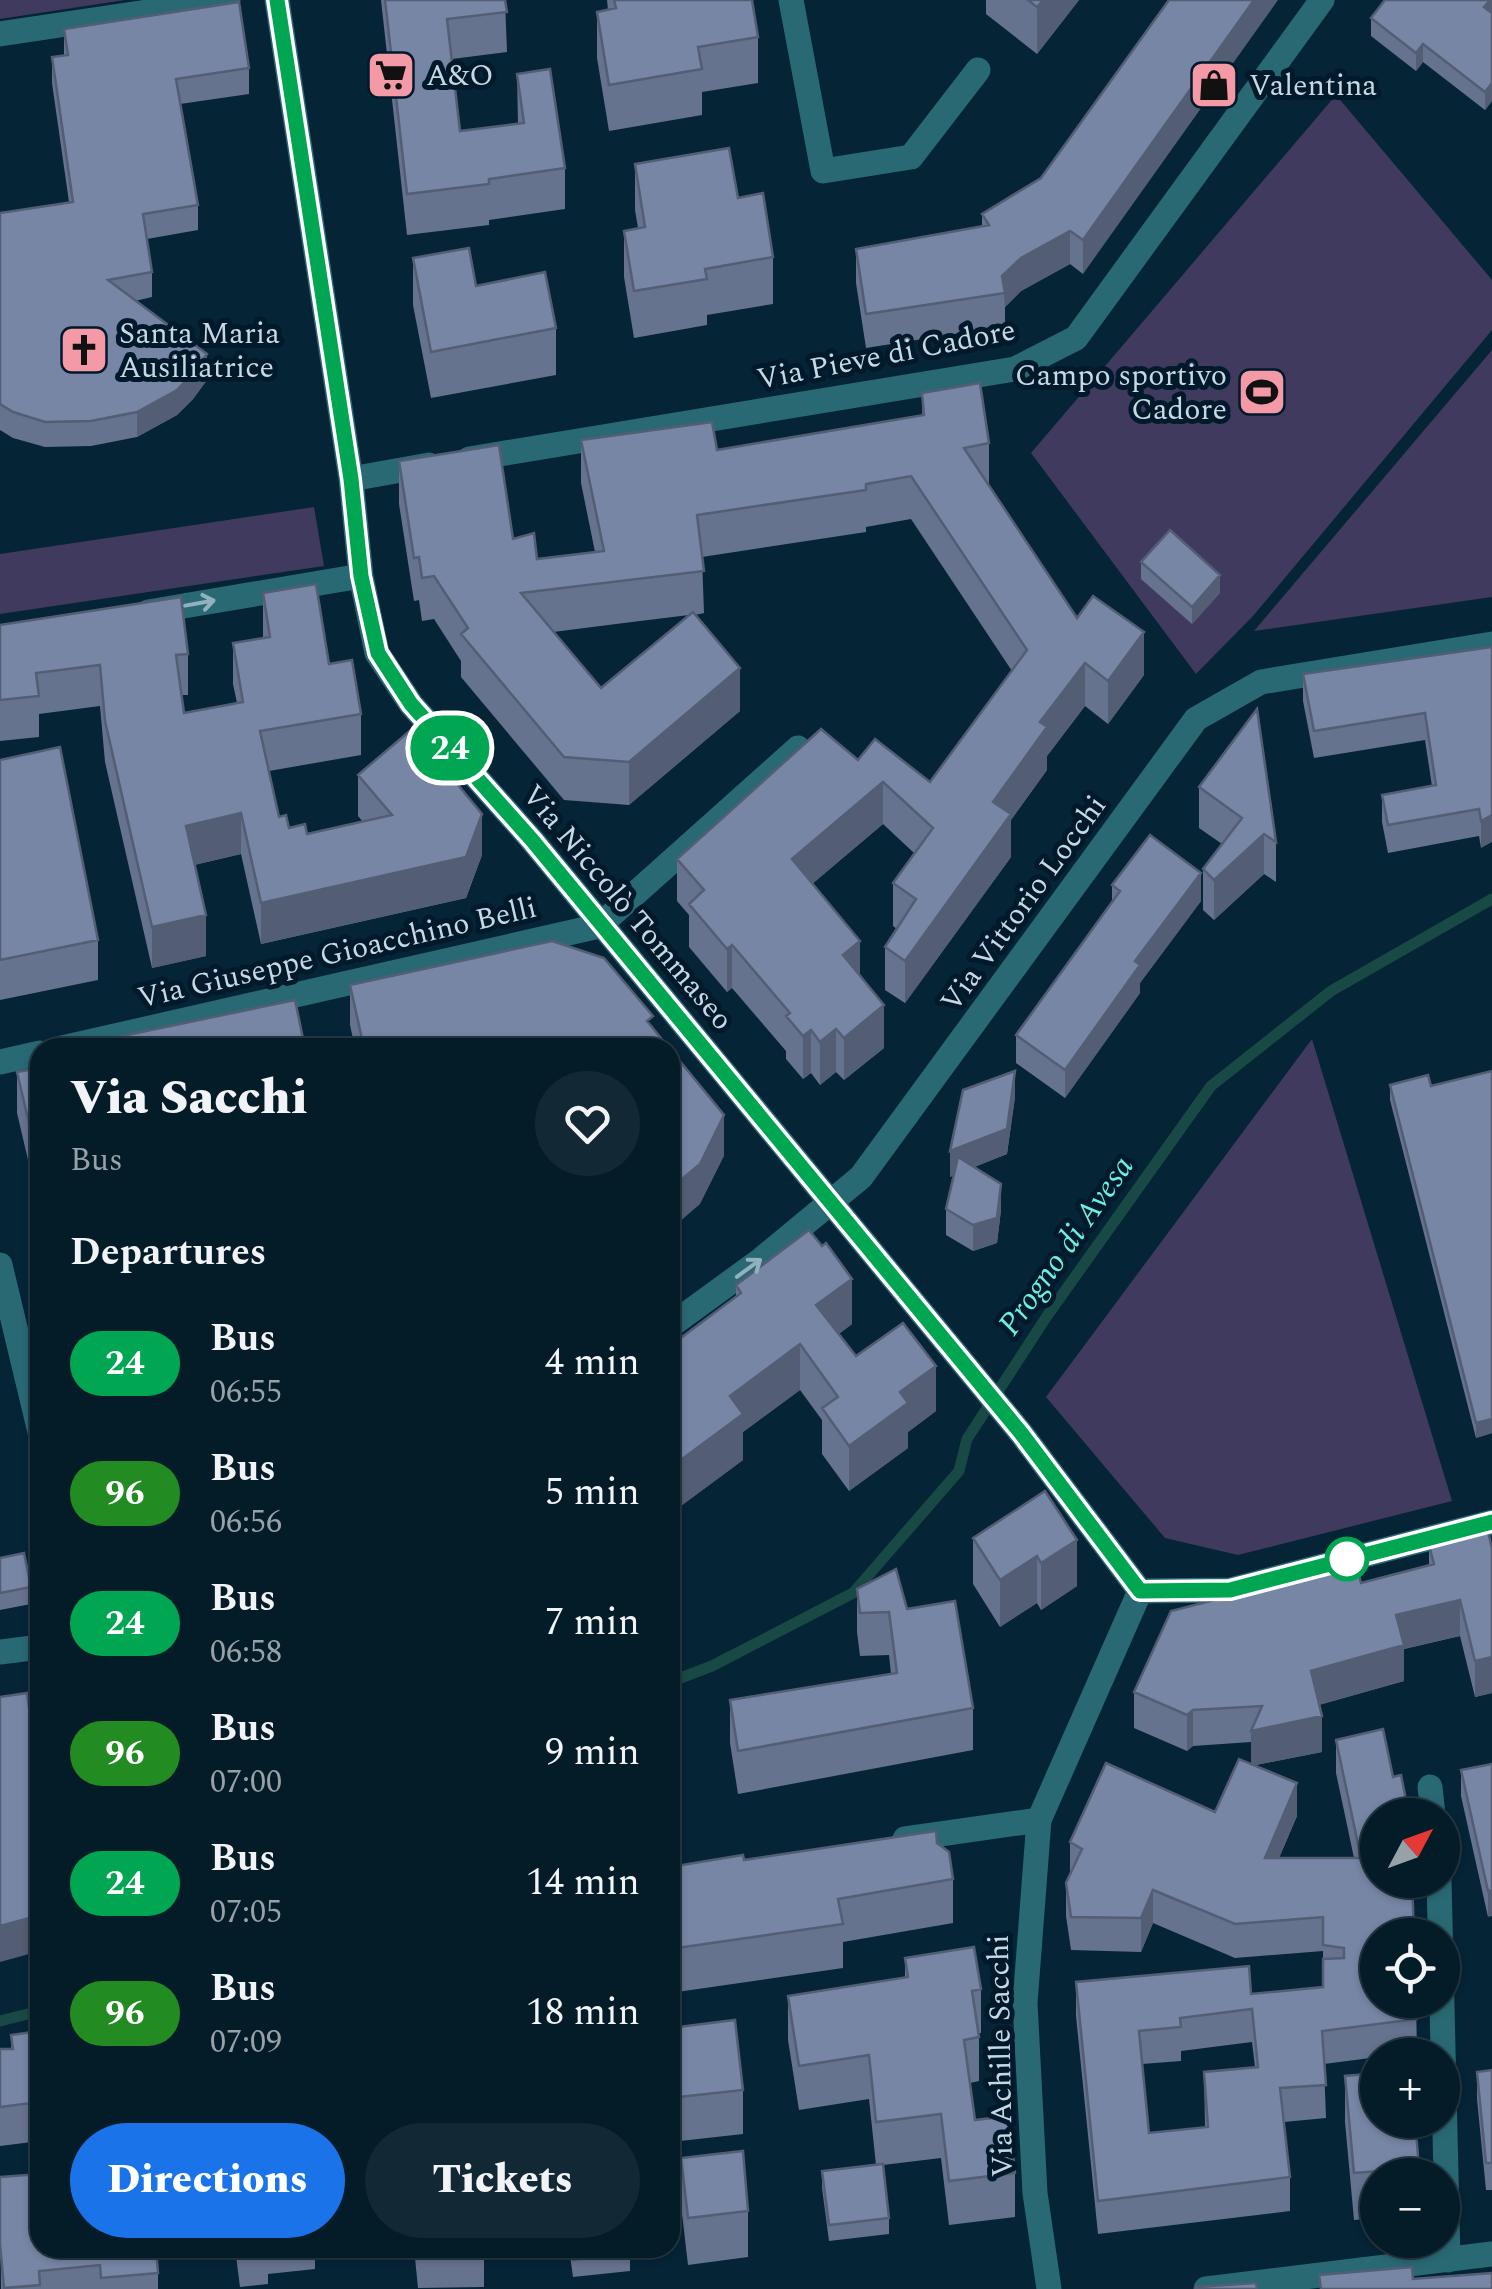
<!DOCTYPE html>
<html lang="en">
<head>
<meta charset="utf-8">
<style>
	body { margin:0; font-family:Spectral,serif; background:#122834; color:#f1f3f6; height:100vh; display:flex; flex-direction:column; font-size:38px; white-space:nowrap }
	* { box-sizing:border-box; margin:0 }
	p { font-size:32px; color:#97a1a8 }
	.icon { flex:none; width:55px; height:55px; fill:none; stroke:currentColor; stroke-width:2; stroke-linecap:round; stroke-linejoin:round }
	.map { position:relative; flex:1; overflow:hidden }
	.details { position:absolute; left:30px; top:1038px; width:650px; height:1220px; display:flex; flex-direction:column; background:#041b28; border-radius:30px; box-shadow:0 2px 8px #0004,0 0 0 2px #253945 }
	.details>* { flex:none }
	.badge { padding:0 20px; border-radius:32px; font-size:35px; line-height:65px }
	.needle { width:65px; rotate:49deg }
	.buttons { position:absolute; left:1360px; top:1798px; display:grid; gap:20px }
	.buttons a { display:grid; place-items:center; width:100px; height:100px; border-radius:50%; background:#041b28; box-shadow:0 2px 8px #0004,0 0 0 2px #253945; font-size:50px }
	.map>.badge { position:absolute; translate:-50% -50%; box-shadow:0 0 0 5px #fff }
	h2 { padding:0 40px; font-size:38px; line-height:90px }
	.round { display:grid; place-items:center; flex:none; width:105px; height:105px; border-radius:52px; background:#122834 }
	.overview { display:flex; align-items:center; justify-content:space-between; height:170px; padding:0 40px }
	h1 { font-size:48px; font-weight:800; line-height:75px }
	.button { display:flex; gap:20px; margin-top:auto; padding:20px 40px }
	.button a { flex:1; height:115px; border-radius:60px; background:#1a73e8; color:#fff; font-size:40px; font-weight:800; line-height:115px; text-align:center }
	.button a+a { background:#122834; color:#f1f3f6 }
	ul { padding:0; list-style:none }
	li { display:flex; align-items:center; gap:30px; height:130px; padding:0 40px }
	li div { flex:1 }
	li b { display:block; font-size:38px }
	li em { font-style:normal }
	li .badge { min-width:110px; font-weight:700; text-align:center }
	.map>svg:first-child { display:block }
</style>
</head>
<body>
<div class="map">
<svg width="1492" height="2289" viewBox="0 0 1492 2289">
	<rect width="100%" height="100%" fill="#052436"/>
	<path fill="#403a5e" d="M0,0H125L0,19Z
		M1336,95L1492,280V330L1253,616L1196,674L1031,453Z
		M1492,350V597L1254,631Z
		M314,507L324,566L0,614V554Z
		M1312,1039L1452,1501L1238,1555L1165,1538L1046,1397Z"/>
	<g fill="none" stroke-linecap="round" stroke-linejoin="round">
		<path stroke="#194944" stroke-width="11" d="M670,1682L712,1666L853,1593L959,1471L967,1439L1047,1316L1211,1086L1331,991L1492,899
			M0,2021L40,2011"/>
		<path stroke="#296974" stroke-width="25" d="M277,0L351,479L361,576L377,653L411,704L532,840L1021,1433L1140,1591
			M791,0L823,171L911,157L978,70
			M0,34L228,0
			M469,459L1015,369L1076,338L1322,0
			M351,479L429,465
			M148,612L361,576
			M62,1048L599,926L798,748
			M0,1062L40,1053
			M0,1265L40,1432
			M670,1326L762,1259L861,1177L1196,719L1261,682L1492,644
			M1140,1591L1230,1590L1492,1522
			M0,1652L40,1647
			M1430,1787L1433,1815
			M905,1839L1039,1820
			M1439,1880L1448,2260
			M1049,2289L1035,2193L1025,2003L1039,1820L1140,1591
			M1206,2289L1492,2254"/>
	</g>
	<path fill="#66738e" fill-rule="evenodd" d="M381,0H505L507,52L452,59L460,131L518,124L517,74L565,168V209L489,220V225L407,235Z
		M607,0H752L758,37V83L702,92V115L609,131L597,58V12L608,10Z
		M986,0H1079L1037,54L986,14Z
		M1169,0L1083,274L1070,264L1021,291L1005,307V326L866,348L856,283V249L982,226V214L1041,178Z
		M1492,0V101L1485,110L1423,62L1416,71L1371,36V18Z
		M64,29L249,68V94L180,104L198,205V230L147,239L152,272V297L135,301L207,380L193,399L177,415L137,437L91,446L45,447L13,438L0,430V213L69,202L52,83V57L64,56Z
		M635,164L738,198L773,257V304L707,315V325L634,338L624,277V231L638,228L635,210Z
		M413,258L476,286L556,328V375L431,398L413,305Z
		M922,393L989,443V485L1077,618L1144,675L1108,724L1085,706L1047,756V770L1011,820V857L905,1003L885,990V947L897,929L893,926V883L914,853L883,824L812,884L860,976L884,1048L844,1080L836,1072L820,1085L811,1073L803,1079L786,1059V1051L732,988L727,992L689,947V915L677,901V859L858,760L930,782L1012,671L911,519L866,527V532L702,557L704,613L695,615L740,711L629,805L564,800L461,677V661L434,619L422,621L419,600L414,601L399,504V461L513,539L537,559L595,552L581,483V440L717,450L922,415ZM689,615L601,688L553,632L632,622Z
		M1141,562L1220,593L1192,624L1141,579Z
		M263,593L329,664L361,714V755L269,771L279,817L289,828L307,834L363,822L358,816V775L482,855L466,898L261,944L241,854L194,865L206,956L152,968L105,762L100,706L39,714V737L0,741V625L188,654V695H182L184,713L237,703L233,684V643L263,638Z
		M1492,647L1481,848L1479,836L1388,853L1382,822V795L1432,786L1425,740L1314,758L1303,701V674Z
		M0,760L98,940V980L0,1000Z
		M1199,787L1276,842V882L1264,874L1214,920L1203,910V869L1222,844L1199,828Z
		M1112,885L1201,901L1140,983V993L1065,1098L1016,1063V1035L1112,901Z
		M350,985L653,1029L669,1048H355L350,1025Z
		M40,1068V1211L17,1113V1072Z
		M1492,1071V1433L1476,1438L1390,1100V1085L1431,1086Z
		M1015,1097L1007,1154L974,1167L1001,1210L997,1243L973,1251L946,1235V1209L954,1175L950,1177Z
		M736,1285L852,1324L839,1334L856,1356L936,1411L908,1432V1448L849,1491L822,1454V1420L800,1390L743,1432V1460L670,1514V1346L736,1297Z
		M1045,1491L1077,1586L1041,1610L1037,1603L1000,1627L973,1584V1538Z
		M1429,1545L1492,1549V1693L1475,1697L1460,1636L1404,1649V1681L1319,1705L1322,1752L1256,1765L1297,1816L1279,1858H1354L1336,1773V1740L1416,2000L1417,2052L1378,2055V2057L1324,2064L1326,2118L1284,2122L1290,2177V2211L1098,2234L1076,2016V1982L1251,1994L1323,1987V1951L1235,1958L1153,1923L1141,1952L1071,1950L1066,1916V1883L1070,1874V1842L1215,1812L1251,1763V1742L1193,1746L1187,1751L1134,1728V1692L1361,1583L1429,1565ZM1252,2042L1255,2067L1204,2072L1205,2127L1149,2133L1142,2064L1181,2061V2051Z
		M0,1558L31,1587V1604L0,1610Z
		M857,1589L907,1609L973,1708V1750L738,1794L730,1743V1700L891,1674L889,1655L860,1656L857,1632Z
		M1492,1764L1488,1917L1461,1796V1770Z
		M937,1843L953,1879V1923L843,1942V1968L670,1993V1867Z
		M905,1958L981,1989V2033H979V2081L970,2083L975,2120L1015,2173V2217L949,2225L941,2158L883,2165L889,2218V2234L829,2241L822,2188V2171L876,2165L869,2099L799,2110L788,2040V1996L905,1978Z
		M670,2028L743,2090V2134L671,2142L673,2197H670Z
		M40,2031V2141L0,2146V2049H11V2035Z
		M1492,2070V2190H1486L1477,2099V2072Z
		M1345,2076L1415,2120L1419,2175H1378V2218L1354,2220L1345,2122Z
		M681,2158L748,2211V2257L688,2265L681,2205Z
		M0,2177L158,2273V2289H1Z
		M235,2248H326V2257L315,2258V2269L268,2274V2284L240,2287Z
		M414,2248H484V2287L418,2288Z
		M569,2248H630V2271L573,2277Z"/>
	<path fill="#535e74" d="M1043,0H1079L1037,54V7Z
		M1254,0H1278L1083,274V240Z
		M1490,0H1492V15L1484,7Z
		M1423,44V62L1416,71V53Z
		M1492,83V101L1485,110V92Z
		M1070,231V264L1021,291L1005,307L1002,276L1021,258Z
		M207,354V380L193,399L177,415L137,437V412Z
		M1220,575V593L1192,624V607Z
		M1144,632V675L1108,724V681Z
		M1085,663V706L1047,756V770L1011,820V857L905,1003V961L993,802L1040,722Z
		M740,668V711L629,805V762Z
		M883,782V824L792,901V859Z
		M241,813V854L186,867V826Z
		M482,814V855L466,898L261,944V903Z
		M1492,815V842L1481,848V821Z
		M1264,834V874L1214,920V880Z
		M1201,873V901L1140,983V993L1065,1098V1070L1135,961Z
		M206,915V956L152,968V927Z
		M860,941V984L843,955Z
		M732,945V988L727,992V949Z
		M884,1005V1048L844,1080V1038Z
		M836,1029V1072L820,1085V1042Z
		M811,1030V1073L803,1079V1036Z
		M1015,1071V1097L1007,1154L950,1177V1151Z
		M724,1115V1156L700,1204L670,1230V1189Z
		M1001,1184V1210L997,1243L973,1251V1225Z
		M852,1279V1324L816,1350V1305Z
		M800,1344V1390L743,1432V1460L670,1514V1468L730,1396Z
		M936,1366V1411L908,1432V1448L849,1491V1446L900,1392Z
		M1492,1419V1433L1476,1438V1423Z
		M1077,1540V1586L1041,1610V1563Z
		M1037,1556V1603L1000,1627V1580Z
		M1460,1600V1636L1404,1649V1681L1311,1707V1671L1396,1615Z
		M1492,1657V1693L1475,1697V1661Z
		M1193,1710V1746L1187,1751V1715Z
		M1322,1716V1752L1251,1766V1731Z
		M1297,1783V1816L1265,1891V1858Z
		M1153,1890V1923L1141,1952V1918Z
		M1492,1890V1916L1488,1917V1891Z
		M40,1915V1951L0,1962V1926Z"/>
	<path fill="#7786a5" stroke="#535e74" stroke-width="2.5" fill-rule="evenodd" d="M385,0H505L507,12L447,19L460,131L524,123L517,74L550,69L565,168L489,179V184L407,194Z
		M614,0H752L758,37L698,47L702,69L609,85L597,12L616,8Z
		M1028,0H1043L1037,7Z
		M1169,0H1254L1083,240L1070,231L1021,258L1002,276L1005,293L866,314L856,249L989,225L982,214L1041,178Z
		M1385,0H1490L1484,7L1492,13V83L1485,92L1423,44L1416,53L1371,18Z
		M239,2L249,68L176,79L198,205L143,214L152,272L108,280L207,354L193,373L177,390L137,412L91,421L45,422L13,412L0,404V213L73,202L52,57L68,55L64,29Z
		M729,148L738,198L763,193L773,257L705,269L707,279L634,291L624,231L645,227L635,164Z
		M469,248L476,286L545,272L556,328L431,352L413,258Z
		M980,383L989,443L964,448L1077,618L1093,596L1144,632L1108,681L1085,663L1040,722L1047,727L993,802L1011,814L905,961L885,947L916,899L893,883L933,828L883,782L792,859L860,941L843,955L884,1005L844,1038L836,1029L820,1042L811,1030L803,1036L786,1016L790,1013L732,945L727,949L689,904L704,890L677,859L821,729L858,760L875,739L930,782L1027,650L911,476L866,484V490L697,515L704,571L521,593L601,688L693,612L740,668L629,762L564,757L461,634L468,628L434,576L422,578L419,557L414,558L399,461L499,445L513,539L534,533L537,559L604,551L581,440L712,422L717,450L924,415L922,393Z
		M1170,530L1220,575L1192,607L1141,562Z
		M316,584L329,664L352,660L361,714L260,731L279,817L286,815L289,828L305,824L307,834L392,815L358,775L412,729L482,814L466,857L261,903L241,813L186,826L206,915L152,927L105,721L100,665L36,673L39,696L0,700V625L181,597L188,654L176,655L184,713L243,702L233,643L270,637L263,593Z
		M1492,647V815L1481,821L1479,809L1388,825L1382,795L1436,785L1425,713L1314,731L1303,674Z
		M1257,709L1276,842L1264,834L1214,880L1203,869L1242,818L1199,787Z
		M60,747L98,940L0,960V760Z
		M1150,835L1201,873L1135,961L1140,965L1065,1070L1016,1035L1120,891L1112,885Z
		M552,941L604,958L653,1016L647,1021L669,1048H364L350,985Z
		M295,1000L305,1048H65Z
		M670,1049L724,1115L700,1164L670,1189Z
		M40,1068V1170L17,1072Z
		M1015,1071L1007,1129L950,1151L963,1090Z
		M1492,1071V1419L1476,1423L1390,1085L1428,1075L1431,1086Z
		M958,1157L1001,1184L997,1218L973,1225L946,1209Z
		M809,1230L822,1246L826,1243L852,1279L816,1305L856,1356L903,1323L936,1366L900,1392L908,1403L849,1446L822,1408L838,1397L800,1344L730,1396L743,1414L670,1468V1346L741,1293L736,1285Z
		M1045,1491L1077,1540L1041,1563L1037,1556L1000,1580L973,1538Z
		M1488,1531L1492,1549V1657L1475,1661L1460,1600L1396,1615L1404,1645L1311,1671L1322,1716L1251,1731L1262,1706L1193,1710L1187,1715L1134,1692L1171,1611L1356,1564L1361,1583L1434,1564L1429,1545Z
		M24,1553L31,1587L0,1593V1558Z
		M896,1569L907,1609L955,1601L973,1708L738,1751L730,1700L897,1673L889,1612L860,1613L857,1589Z
		M27,1693L40,1786V1915L0,1926V1697Z
		M1383,1729L1393,1777L1401,1775L1409,1815H1378V1880H1412L1414,1935H1378V2000H1416L1417,2019L1322,2031L1326,2085L1280,2088L1290,2177L1098,2201L1076,1982L1249,1966L1251,1994L1323,1987V1959L1344,1958V1948L1323,1945V1917L1235,1924L1153,1890L1141,1918L1071,1917L1066,1883L1082,1849L1070,1842L1106,1763L1215,1812L1239,1759L1297,1783L1265,1858H1361L1336,1740ZM1252,2009L1258,2067L1204,2072L1208,2127L1149,2133L1139,2031L1181,2027L1180,2018Z
		M1492,1764V1890L1488,1891L1461,1770Z
		M936,1831L937,1843L949,1852L953,1879L838,1899L843,1924L670,1949V1867L743,1855L744,1860Z
		M974,1947L981,1989L972,1991L979,2037L964,2040L975,2120L1009,2116L1015,2173L949,2181L941,2114L876,2122L869,2055L799,2066L788,1996L908,1977L905,1958Z
		M735,2020L743,2090L670,2098V2028Z
		M40,2031V2102L0,2107V2049H13L11,2035Z
		M1492,2070V2163H1486L1477,2072Z
		M1378,2073V2120H1415L1419,2168L1354,2173L1345,2076Z
		M743,2151L748,2211L688,2218L681,2158Z
		M883,2164L889,2218L829,2225L822,2171Z
		M40,2174V2248H156L158,2273L101,2278L100,2265L39,2271L40,2285L4,2288L0,2244V2177Z
		M571,2248H630V2253L573,2260Z
		M1412,2267L1413,2279L1492,2273V2289H1321L1319,2275Z
		M1256,2283L1257,2289H1196V2287Z"/>
	<defs><path id="oneway-shaft" d="M-6 0H5M1.5-3L5.5 0L1.5 3" fill="none" stroke-width="1.6" stroke-linecap="round" stroke-linejoin="round" transform="scale(2.5)"/></defs>
	<g stroke="#90b1bd">
		<use href="#oneway-shaft" transform="translate(200 603) rotate(-10)"/>
		<use href="#oneway-shaft" transform="translate(749 1268) rotate(-36)"/>
	</g>
	<g fill="none" stroke-linecap="round" stroke-linejoin="round">
		<g stroke="#fff" stroke-width="22">
			<path id="line" d="M277,0L351,479L361,576L378,653L411,704L532,840L1021,1433L1140,1591L1230,1590L1492,1522"/>
		</g>
		<use href="#line" stroke="#00a651" stroke-width="15"/>
	</g>
	<defs>
		<g id="supermarket-square" transform="scale(2.5)"><rect x="-9" y="-9" width="18" height="18" rx="4" fill="#f49aa6" stroke="#001a2c"/><path d="M-6-5.5h2.5l.6 2H6L4.5 2H-2.5L-4.4-4H-6ZM-1.5 3.2a1.3 1.3 0 1 0 .1 0ZM3 3.2a1.3 1.3 0 1 0 .1 0Z" fill="#111"/></g>
		<g id="shop-square" transform="scale(2.5)"><rect x="-9" y="-9" width="18" height="18" rx="4" fill="#f49aa6" stroke="#001a2c"/><path d="M-5-2.5h2.3a2.7 3.5 0 0 1 5.4 0H5L5.5 6h-11ZM-1.5-2.5h3a1.5 2.3 0 0 0-3 0Z" fill="#111"/></g>
		<g id="church-square" transform="scale(2.5)"><rect x="-9" y="-9" width="18" height="18" rx="4" fill="#f49aa6" stroke="#001a2c"/><path d="M-1.2-6h2.4v3.5h3.3v2.4h-3.3V6h-2.4V-.1h-3.3v-2.4h3.3Z" fill="#111"/></g>
		<g id="stadium-square" transform="scale(2.5)"><rect x="-9" y="-9" width="18" height="18" rx="4" fill="#f49aa6" stroke="#001a2c"/><path d="M0-5a6.5 5 0 1 0 0 10a6.5 5 0 1 0 0-10ZM-3.5-1.8h7v3.6h-7Z" fill="#111"/></g>
	</defs>
	<g fill-rule="evenodd">
		<use href="#supermarket-square" x="391" y="75"/>
		<use href="#shop-square" x="1214" y="85"/>
		<use href="#church-square" x="84" y="350"/>
		<use href="#stadium-square" x="1262" y="392"/>
	</g>
	<circle fill="#fff" stroke="#00a651" stroke-width="5" cx="1347" cy="1559" r="20"/>
	<g text-anchor="middle" stroke-width="10" stroke-linejoin="round" paint-order="stroke">
		<g font-size="30" fill="#c7d8e4" stroke="#001a2c" text-anchor="start">
			<text x="426" y="85">A&amp;O</text>
			<text x="1249" y="95">Valentina</text>
			<text x="119" y="343">Santa Maria<tspan x="119" dy="34">Ausiliatrice</tspan></text>
			<text x="1227" y="385" text-anchor="end">Campo sportivo<tspan x="1227" dy="34">Cadore</tspan></text>
		</g>
		<g font-size="30" fill="#c7d8e4" stroke="#001a2c">
			<text transform="translate(886 354) rotate(-11)" y="10">Via Pieve di Cadore</text>
			<text transform="translate(1023 903) rotate(-54)" y="10">Via Vittorio Locchi</text>
			<text transform="translate(628 907) rotate(50)" y="10">Via Niccolò Tommaseo</text>
			<text transform="translate(337 952) rotate(-13)" y="10">Via Giuseppe Gioacchino Belli</text>
			<text transform="translate(1000 2056) rotate(-91)" y="10">Via Achille Sacchi</text>
		</g>
		<g font-size="32" font-style="italic" fill="#6df0e1" stroke="#001a2c">
			<text transform="translate(1065 1245) rotate(-55)" y="11">Progno di Avesa</text>
		</g>
	</g>
</svg>
<div class="buttons">
<a><svg class="needle" viewBox="-14 -14 28 28"><path d="M0-13l5 13h-10z" fill="#e53935"/><path d="M0 13l5-13h-10z" fill="#97a1a8"/></svg></a>
<a><svg class="icon" aria-label="locate" viewBox="0 0 24 24"><circle cx="12" cy="12" r="6"/><path d="M12 2v4M12 18v4M2 12h4M18 12h4"/></svg></a>
<a>+</a>
<a>−</a>
</div>
<b class="badge" style="left:450px;top:748px;background:#00a651;color:#fff">24</b>
<section class="details">
<div class="overview"><div><h1>Via Sacchi</h1><p>Bus</p></div><a class="round"><svg class="icon" aria-label="heart" viewBox="0 0 24 24"><path d="M12 20l-8-8c-3-5 5-10 8-4 3-6 11-1 8 4z"/></svg></a></div>
<h2>Departures</h2>
<ul>
<li><span class="badge" style="background:#00a651;color:#fff">24</span><div><b>Bus</b><p>06:55</p></div><em>4 min</em></li>
<li><span class="badge" style="background:#228b22;color:#fff">96</span><div><b>Bus</b><p>06:56</p></div><em>5 min</em></li>
<li><span class="badge" style="background:#00a651;color:#fff">24</span><div><b>Bus</b><p>06:58</p></div><em>7 min</em></li>
<li><span class="badge" style="background:#228b22;color:#fff">96</span><div><b>Bus</b><p>07:00</p></div><em>9 min</em></li>
<li><span class="badge" style="background:#00a651;color:#fff">24</span><div><b>Bus</b><p>07:05</p></div><em>14 min</em></li>
<li><span class="badge" style="background:#228b22;color:#fff">96</span><div><b>Bus</b><p>07:09</p></div><em>18 min</em></li>
</ul>
<div class="button"><a>Directions</a><a>Tickets</a></div>
</section>
</div>
</body>
</html>
